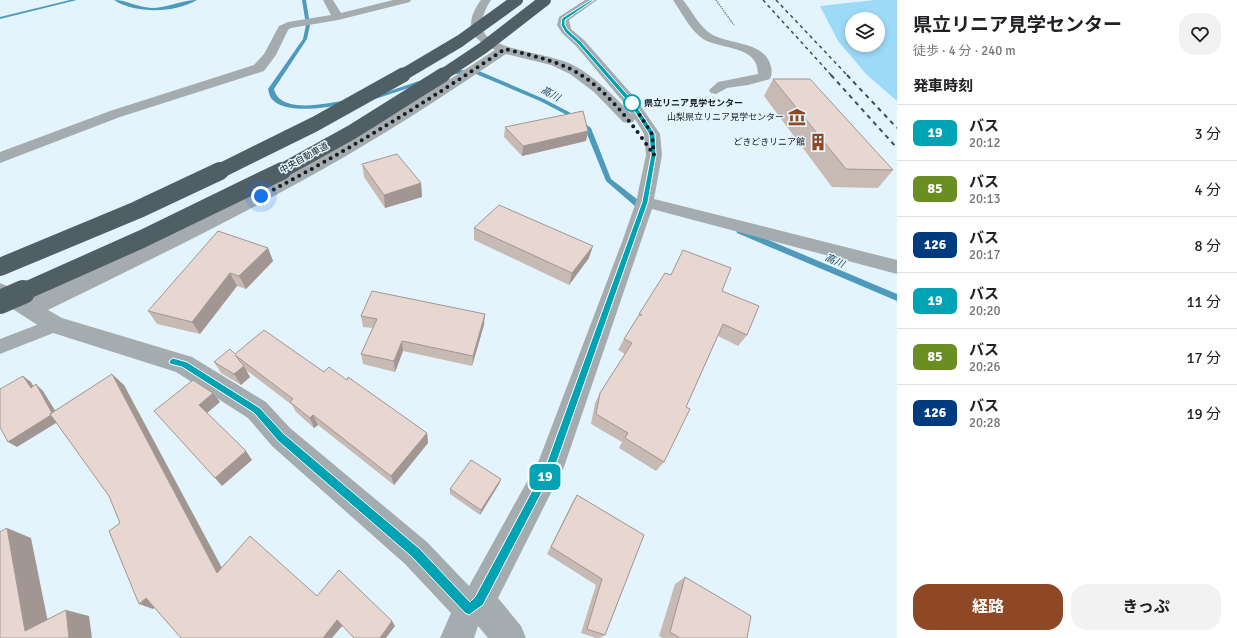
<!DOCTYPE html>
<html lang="ja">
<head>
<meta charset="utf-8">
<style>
	body { margin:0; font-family:Signika,"Noto Sans JP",sans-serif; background:#f2f2f2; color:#202124; height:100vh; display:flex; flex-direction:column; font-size:15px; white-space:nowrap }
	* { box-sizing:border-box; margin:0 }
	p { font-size:13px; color:#757577 }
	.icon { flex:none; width:22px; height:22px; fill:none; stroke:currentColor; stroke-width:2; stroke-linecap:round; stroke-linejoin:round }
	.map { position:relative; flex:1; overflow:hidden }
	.drawer { display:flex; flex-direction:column; background:#fff; width:340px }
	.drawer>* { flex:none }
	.badge { padding:0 8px; border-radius:6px; font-size:14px; line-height:26px }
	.fabs { position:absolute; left:845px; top:12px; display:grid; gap:8px }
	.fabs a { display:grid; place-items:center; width:40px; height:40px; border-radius:50%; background:#fff; box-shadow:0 2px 6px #0003; font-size:20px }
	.you { position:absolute; width:20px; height:20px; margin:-10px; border:3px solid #fff; border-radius:50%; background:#1a73e8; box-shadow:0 0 0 6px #1a73e833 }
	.map>.badge { position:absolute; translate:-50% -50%; box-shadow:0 0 0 2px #fff }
	h2 { padding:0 16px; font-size:15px; line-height:36px }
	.round { display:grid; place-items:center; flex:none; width:42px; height:42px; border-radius:16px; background:#f2f2f2 }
	.head { display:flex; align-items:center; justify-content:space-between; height:68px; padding:0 16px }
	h1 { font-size:19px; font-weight:700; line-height:30px }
	.action { display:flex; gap:8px; margin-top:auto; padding:8px 16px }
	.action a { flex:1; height:46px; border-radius:16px; background:#8f4826; color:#fff; font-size:16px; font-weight:700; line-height:46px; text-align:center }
	.action a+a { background:#f2f2f2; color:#202124 }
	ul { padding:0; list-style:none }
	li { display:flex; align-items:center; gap:12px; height:56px; padding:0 16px; border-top:1px solid #e0e0e0 }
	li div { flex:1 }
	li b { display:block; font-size:15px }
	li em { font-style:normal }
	li .badge { min-width:44px; font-weight:700; text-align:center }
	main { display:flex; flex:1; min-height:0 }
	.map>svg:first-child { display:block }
</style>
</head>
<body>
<main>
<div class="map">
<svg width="897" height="638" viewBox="0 0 897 638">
	<rect width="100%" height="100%" fill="#e4f4fd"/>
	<path fill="#9ddaf8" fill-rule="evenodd" d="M875,0H897V101L867,75L838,41L820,6ZM852,19H878V45H852Z"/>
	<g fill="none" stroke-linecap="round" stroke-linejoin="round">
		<path fill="#4e9abc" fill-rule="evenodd" d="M70,0H77L0,19V17Z
			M114,0C126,0 137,7 151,8C167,8 182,0 197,0C176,13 135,14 114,0Z
			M302,0H306L310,25L307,39L274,89C280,115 328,103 348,100L351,102L350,103C331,107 284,116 271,98C269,95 269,92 268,89L303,39L306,25Z
			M456,70L479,71L544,99L569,112L591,128L611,179L642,203L650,205V209L636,207L606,181L585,129L565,114L540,101L476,74H456L446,76L443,74Z
			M419,81L422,83L421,84L372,100L369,98Z
			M740,228L897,294V301L737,233L736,231L737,229Z"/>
		<path stroke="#7f8b91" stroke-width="1.5" stroke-dasharray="1.5 1" stroke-linecap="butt" d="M716,0L734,25"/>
		<path fill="#a5acb0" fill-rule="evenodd" d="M55,318L61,320L64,325L61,330L0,354V339Z"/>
		<path fill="#a5acb0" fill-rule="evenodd" d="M323,0H333L341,13L393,0H411L410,2L338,20L291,28L288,30L276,55L264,71L120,117L0,163V152L110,111L254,65L264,54L279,26L288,22L331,15Z
			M481,0H491C485,9 478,24 485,34C496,50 551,54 571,64C595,76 614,96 632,115L625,104L576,46L562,33L557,25L559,17L585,0H597L569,20L571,29L584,40L636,99L660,134L662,155L654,199L897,260V274L652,209L564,467L498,598L521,626L526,638H488L478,626L474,638H440L451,613L405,564L272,446L248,418L176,372L47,331L0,301V283L7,286L30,299C124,256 218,213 308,164C372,129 434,90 495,50C469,39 464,23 481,0ZM506,54L551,65L570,74L594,92L623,122L628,123L633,122L635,119L644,134L646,155L636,202L622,242L539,460L469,586L427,542L290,428L266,402L192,357L62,318L48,310C148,261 249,212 346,156C401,124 454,89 506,54Z
			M673,0H683C692,11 699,26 711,34C729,45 766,41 771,67C772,71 772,75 770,79L748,85L727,88L716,94L711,93L709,90L718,82L758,74C758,45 722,50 703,39C690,30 682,13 673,0Z"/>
		<path stroke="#434b4f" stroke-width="1.5" stroke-dasharray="3.5 3.5" stroke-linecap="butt" d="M763,0L832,76
			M776,0L848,76"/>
		<path stroke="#434b4f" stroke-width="2" stroke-dasharray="4.5 4.5" stroke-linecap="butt" d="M831,75L897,148
			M847,75L897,128"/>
		<path stroke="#505e66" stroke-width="12" d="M401,76L460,41L517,0
			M441,76L483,48L545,0"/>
		<path stroke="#505e66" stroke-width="15" d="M218,172L315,124L403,75
			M280,172L352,132L443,75"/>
		<path stroke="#505e66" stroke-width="18" d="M0,267L137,210L220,171
			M21,293L142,239L282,171"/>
		<path stroke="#505e66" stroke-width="24" d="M0,302L23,292"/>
	</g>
	<path fill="#c7b9b3" d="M773,79L893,170L878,188L832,187L764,96Z
		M505,127L588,131L586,141L522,156L504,137Z
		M362,164L421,183L422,197L385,208L364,177Z
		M474,228L589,258L569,285L474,240Z
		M268,248L273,261L246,289L237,286L200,334L157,324L148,311Z
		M665,273L722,291L747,335L738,346L718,336L686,407L664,462L656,471L619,448L622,442L591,424L595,403L600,393L625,354L618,350L624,339Z
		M361,316L484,325L472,366L403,351L395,372L363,364L361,354L373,328L363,327Z
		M235,354L324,372L347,380L427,433L428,443L394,485L318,425L314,428L296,412L292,405L246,370L250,377L241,385L221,373L214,362Z
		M501,479L499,484L480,515L450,494V489Z
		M577,495L644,535L605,635L600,638H596L581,633L596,585L547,554L572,503Z
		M685,577L747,638H663L659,636L675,584Z"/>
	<path fill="#a29692" d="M588,131L586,141L522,156L523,146Z
		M421,183L422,197L385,208L384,195Z
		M593,246L589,258L569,285L572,273Z
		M268,248L273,261L246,289L239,276Z
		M230,273L237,286L200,334L192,322Z
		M485,314L484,325L472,366L473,356Z
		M402,341L403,351L395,372L394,361Z
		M244,366L250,377L241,385L234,374Z
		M112,374L124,385L228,579L217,573Z
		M23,376L31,382L38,394L31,388Z
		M36,384L43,391L61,420L17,447L8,442Z
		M213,393L220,402L206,414L199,405Z
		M313,415L318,425L314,428L310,418Z
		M427,433L428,443L394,485L391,476Z
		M246,451L252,460L222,486L215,478Z
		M501,479L499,484L480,515L481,510Z
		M7,528L31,538L51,637L25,631Z
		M146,598L160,604L153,609L139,604Z
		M66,610L89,616L92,638H69Z
		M337,620L343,625L332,638H323Z
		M392,621L395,626L386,638H380Z"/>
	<path fill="#e7d7d0" stroke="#a29692" d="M773,79H810L893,170L846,169Z
		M583,111L588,131L523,146L505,127Z
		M397,154L421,183L384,195L362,164Z
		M499,205L593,246L572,273L474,228Z
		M218,231L268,248L239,276L230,273L192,322L148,311Z
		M683,250L731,268L722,291L759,306L747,335L723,324L686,407L690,409L664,462L625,438L628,433L596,414L600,393L632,343L624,339L639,315H642L639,314L665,273L671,275Z
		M372,291L485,314L473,356L402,341L394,361L361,354L377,319L361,316Z
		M264,330L324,372L329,367L347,380L348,377L427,433L391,476L313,415L310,418L290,402L293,399L235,355L244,366L234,374L214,362L230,349L235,354Z
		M112,374L217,573L250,536L317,596L339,570L392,621L380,638H354L337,620L323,638H181L146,598L139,604L109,531L120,523L109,496L50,414Z
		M23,376L31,388L36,384L52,413L50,414L51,415L8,442L0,427V389Z
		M193,380L213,393L199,405L246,451L215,478L154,411Z
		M471,460L501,479L481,510L450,489Z
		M577,495L644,535L605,635L587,629L602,579L551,547Z
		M7,528L25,631L66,610L69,638H0V532Z
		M685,577L751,616L747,638H680L670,632Z"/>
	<path fill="#00a3b4" stroke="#fff" d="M591,0H594L565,20V25L568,30L581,42L634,102L655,134L656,155L648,202L555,467L483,605L469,615L465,613L412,557L278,441L254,413L182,367L170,364L169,361L173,358L187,362L260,408L284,434L420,549L470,602L475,597L546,465L642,202L651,155L649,134L629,103L578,44L565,32L561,25L562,18Z"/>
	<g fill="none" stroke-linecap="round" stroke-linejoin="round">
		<path stroke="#171d20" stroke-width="4" stroke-dasharray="0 7.2" d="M261,196C345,153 426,102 505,49C525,54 545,58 564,66C601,81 631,122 654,155L652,134L632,103"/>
	</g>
	<defs>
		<g id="museum-bare" transform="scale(1.38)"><path d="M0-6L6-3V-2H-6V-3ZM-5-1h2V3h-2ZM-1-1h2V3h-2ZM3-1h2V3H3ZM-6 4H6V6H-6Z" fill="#8f4826" stroke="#e4f4fd" stroke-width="2.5" paint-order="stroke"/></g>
		<g id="building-bare" transform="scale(1.38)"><path d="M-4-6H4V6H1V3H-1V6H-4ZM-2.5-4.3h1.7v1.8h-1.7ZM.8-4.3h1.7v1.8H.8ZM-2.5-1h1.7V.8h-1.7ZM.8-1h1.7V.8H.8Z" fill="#8f4826" stroke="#e4f4fd" stroke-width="2.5" paint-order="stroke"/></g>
	</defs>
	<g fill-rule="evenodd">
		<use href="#museum-bare" x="797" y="117"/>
		<use href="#building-bare" x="818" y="142"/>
	</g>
	<circle fill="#fff" stroke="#00a3b4" stroke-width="2" cx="632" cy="103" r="8"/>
	<g text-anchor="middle" stroke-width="3" stroke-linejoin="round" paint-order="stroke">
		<g font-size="9" font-weight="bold" fill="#171d20" stroke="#e4f4fd" text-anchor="start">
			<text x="644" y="106">県立リニア見学センター</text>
		</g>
		<g font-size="9" fill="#171d20" stroke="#e4f4fd" text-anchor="end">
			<text x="784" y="120">山梨県立リニア見学センター</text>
			<text x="805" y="145">どきどきリニア館</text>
		</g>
		<g font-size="9" fill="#171d20" stroke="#e4f4fd">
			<text transform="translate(304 158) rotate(-29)" y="3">中央自動車道</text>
		</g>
		<g font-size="10" font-style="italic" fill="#19465a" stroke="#e4f4fd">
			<text transform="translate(551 93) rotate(29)" y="4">高川</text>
			<text transform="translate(835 260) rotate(23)" y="4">高川</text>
		</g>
	</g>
</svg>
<div class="fabs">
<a><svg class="icon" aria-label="layers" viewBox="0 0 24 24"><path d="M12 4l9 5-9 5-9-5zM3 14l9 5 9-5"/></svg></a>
</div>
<div class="you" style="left:261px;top:196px"></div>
<b class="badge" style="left:545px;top:477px;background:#00a3b4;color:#fff">19</b>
</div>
<section class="drawer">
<div class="head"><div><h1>県立リニア見学センター</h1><p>徒歩 · 4 分 · 240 m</p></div><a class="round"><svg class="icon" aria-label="heart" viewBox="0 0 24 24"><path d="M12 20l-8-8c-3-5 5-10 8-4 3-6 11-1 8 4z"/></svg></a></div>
<h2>発車時刻</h2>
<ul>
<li><span class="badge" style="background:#00a3b4;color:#fff">19</span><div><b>バス</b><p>20:12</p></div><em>3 分</em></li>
<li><span class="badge" style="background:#6b8e23;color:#fff">85</span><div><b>バス</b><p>20:13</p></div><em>4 分</em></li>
<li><span class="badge" style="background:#003b80;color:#fff">126</span><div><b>バス</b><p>20:17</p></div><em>8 分</em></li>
<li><span class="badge" style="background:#00a3b4;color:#fff">19</span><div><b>バス</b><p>20:20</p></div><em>11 分</em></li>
<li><span class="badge" style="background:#6b8e23;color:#fff">85</span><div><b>バス</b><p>20:26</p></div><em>17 分</em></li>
<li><span class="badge" style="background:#003b80;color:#fff">126</span><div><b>バス</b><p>20:28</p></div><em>19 分</em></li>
</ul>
<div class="action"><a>経路</a><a>きっぷ</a></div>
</section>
</main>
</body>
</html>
